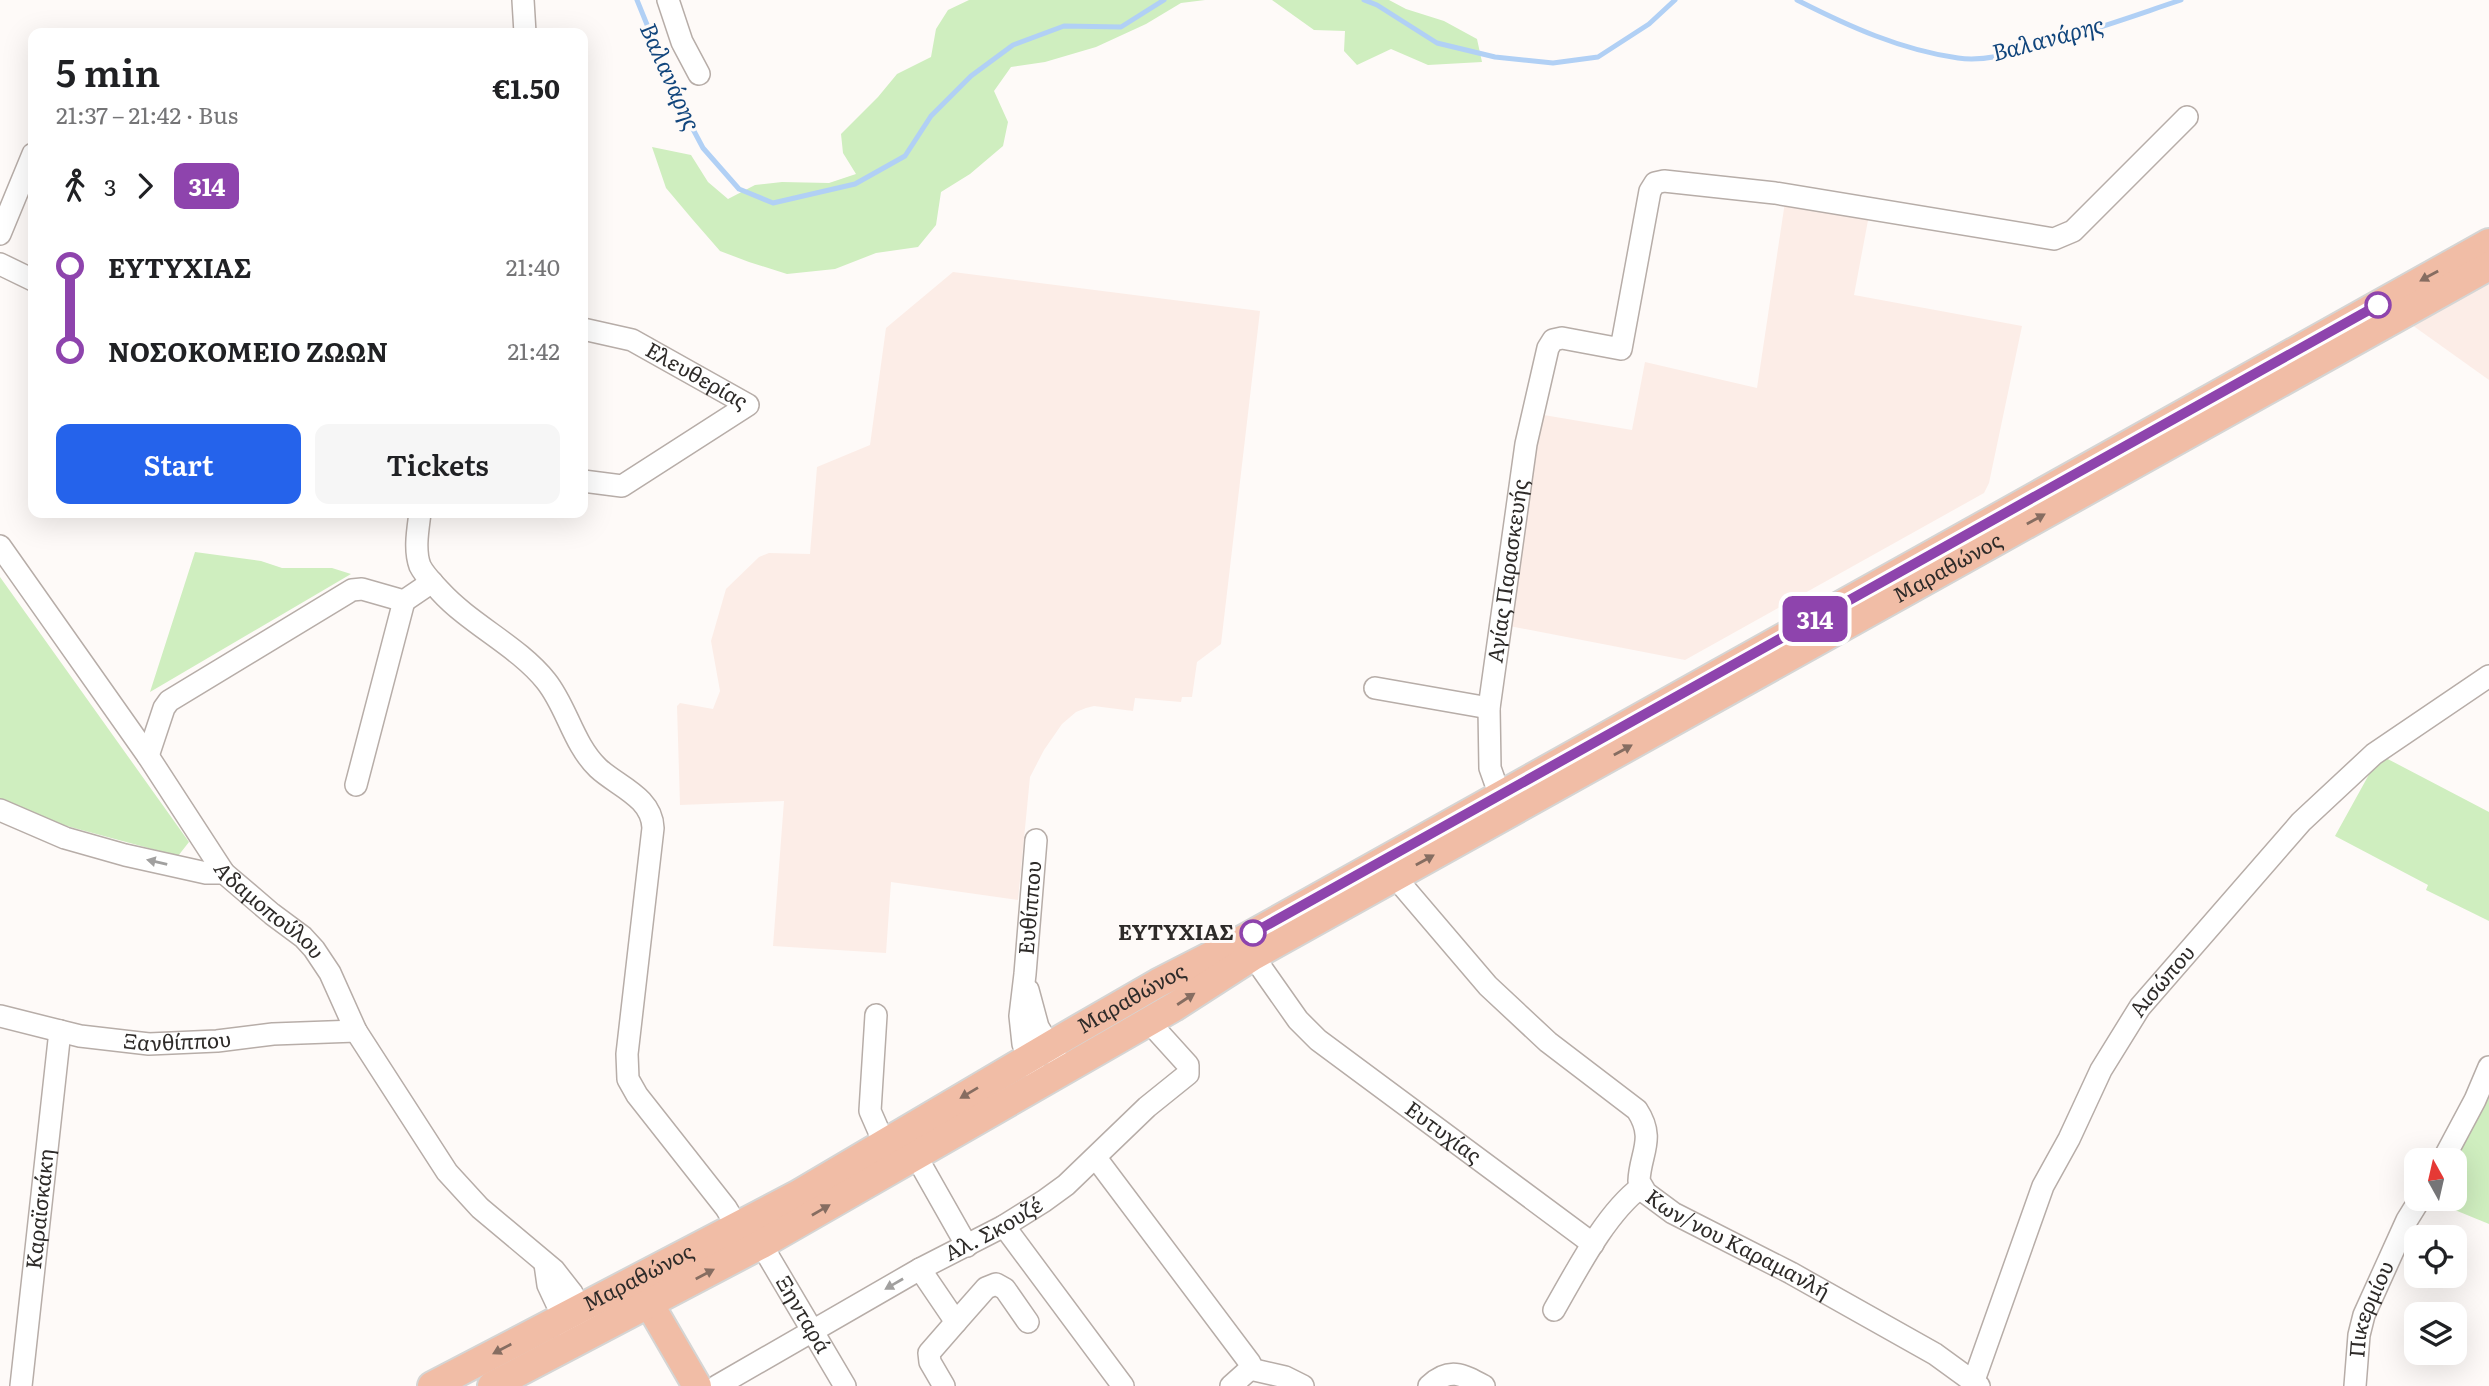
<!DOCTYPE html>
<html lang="en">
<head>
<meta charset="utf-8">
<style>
	body { margin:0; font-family:Literata,serif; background:#f6f6f6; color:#202124; height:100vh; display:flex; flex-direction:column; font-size:26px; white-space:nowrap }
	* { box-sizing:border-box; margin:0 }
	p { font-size:23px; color:#757577 }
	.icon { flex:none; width:38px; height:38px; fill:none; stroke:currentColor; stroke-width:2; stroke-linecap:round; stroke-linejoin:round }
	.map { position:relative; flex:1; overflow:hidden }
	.drawer { position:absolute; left:28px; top:28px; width:560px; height:490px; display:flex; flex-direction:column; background:#fff; border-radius:14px; box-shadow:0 7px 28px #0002 }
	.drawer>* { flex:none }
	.badge { padding:0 14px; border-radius:10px; font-size:24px; line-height:46px }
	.needle { width:46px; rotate:352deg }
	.buttons { position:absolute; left:2404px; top:1148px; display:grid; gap:14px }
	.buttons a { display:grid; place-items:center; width:63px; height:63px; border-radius:14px; background:#fff; box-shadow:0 7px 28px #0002; font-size:35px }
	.map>.badge { position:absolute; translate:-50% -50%; box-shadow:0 0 0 4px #fff }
	.legs { display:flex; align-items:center; gap:10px; height:77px; padding:0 28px; font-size:23px }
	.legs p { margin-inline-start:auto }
	.head { display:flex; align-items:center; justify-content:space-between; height:119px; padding:0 28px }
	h1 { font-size:38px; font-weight:600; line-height:52px }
	.button { display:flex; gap:14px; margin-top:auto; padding:14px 28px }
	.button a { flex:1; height:80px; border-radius:14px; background:#2563eb; color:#fff; font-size:28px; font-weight:600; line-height:80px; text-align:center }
	.button a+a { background:#f6f6f6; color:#202124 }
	ul { padding:0 28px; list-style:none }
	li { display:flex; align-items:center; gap:24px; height:84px; font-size:26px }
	li i { display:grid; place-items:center; width:10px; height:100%; margin:0 9px; background:currentColor }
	li i::after { content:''; width:18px; height:18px; margin:-9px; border:5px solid; border-radius:50%; background:#fff }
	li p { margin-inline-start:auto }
	li:first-child i { background:linear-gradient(#0000 50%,currentColor 0) }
	li:last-child i { background:linear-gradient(currentColor 50%,#0000 0) }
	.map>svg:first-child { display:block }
</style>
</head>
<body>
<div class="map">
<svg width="2489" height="1386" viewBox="0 0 2489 1386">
	<rect width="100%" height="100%" fill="#fefaf8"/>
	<path fill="#fcede7" d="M1785,202L1869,215L1854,295L2022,326L1989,483L1984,493L1685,660L1504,625L1538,414L1632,430L1645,362L1757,388Z
		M953,272L1260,311L1221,644L1197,662L1192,697H1182L1181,702L1135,698L1133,711L1094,706L1086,708L1076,712L1062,724L1044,750L1030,777L1018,900L891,882L886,953L773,946L784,801L680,805L677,706L680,703L713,709L720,691L711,641L726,589L759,557L769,553L810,554L817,467L870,445L886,328Z
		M2489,275V380L2405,320Z"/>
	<path fill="#cfeebf" d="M969,0H1205L1181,3L1146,24L1096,47L1045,62L1011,67L994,91L1008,122L1003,146L970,174L941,192L936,225L918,247L876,253L835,269L787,274L749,262L720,251L693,220L666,188L652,147L691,155L708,182L728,199L755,185L782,182L829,183L856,174L843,153L841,134L878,97L897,74L931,57L936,29L948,10Z
		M1266,0H1389L1406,9L1444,21L1477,39L1482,62L1428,65L1391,49L1357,65L1344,51L1345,31L1314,30L1272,0Z
		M195,552L261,561L282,568H332L351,574L150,692Z
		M0,577L189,842L178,856L63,825L0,801Z
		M2382,756L2489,812V921L2426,890L2428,885L2335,836L2377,760Z
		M2489,1084V1224L2428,1199H2455V1160H2450Z"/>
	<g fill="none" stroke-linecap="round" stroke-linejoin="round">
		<path stroke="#b1d0f5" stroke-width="5" d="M637,0L678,101L703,148L739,189L773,203L855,184L905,156L931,116L971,76L1013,45L1064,26L1121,27L1164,0
			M1364,0L1377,5L1437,43L1495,57L1553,63L1598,57L1649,24L1675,0
			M1797,0C1848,26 1901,50 1958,58C1984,62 2013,53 2037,46C2086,33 2133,16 2181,0"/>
		<g stroke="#b7ada8" stroke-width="24">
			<g id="minor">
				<path d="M523,0L525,33"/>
				<path d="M668,0L682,42L699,74"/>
				<path d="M0,234L33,154"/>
				<path d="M0,264L33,280"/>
				<path id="s1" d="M583,329L632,340L748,405L622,486L583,481"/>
				<path d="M420,513C418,529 414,550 420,566C425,576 433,583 440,591C471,625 518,646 546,681C567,707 573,744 598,768C617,786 652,797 653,828L627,1054L628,1079L637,1095L726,1208L744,1238"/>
				<path id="s2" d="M0,546L148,756L224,873L272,914L303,937L314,949L330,973L356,1031L447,1172L480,1208L554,1270L572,1293L586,1321"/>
				<path d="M1375,688L1489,708"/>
				<path d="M148,756L164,708L169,701L352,590L362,589L404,601L432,582"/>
				<path d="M356,785L404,601"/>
				<path id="s3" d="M1500,796L1490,768L1489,708L1526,444L1548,348L1553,340L1562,338L1621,349L1650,191L1655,183L1664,181L1775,193L2054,239L2073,231L2187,117"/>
				<path d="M0,810L65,838L125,855L206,873H224"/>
				<path id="s4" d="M1395,877L1488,986L1548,1042L1637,1110C1656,1139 1640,1153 1639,1181L1646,1193L1673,1213L1791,1273L1935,1354L1979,1386"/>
				<path id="s5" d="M1253,956L1298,1020L1318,1040L1593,1244"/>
				<path d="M1028,990L1038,1027L1056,1057"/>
				<path d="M876,1015L870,1111L884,1143"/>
				<path id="s6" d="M0,1016L80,1036L149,1044L217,1041L273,1034L356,1031"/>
				<path id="s7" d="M1034,1069L1023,1044L1020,1016L1025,974L1036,840"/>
				<path d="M916,1156L967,1246"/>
				<path d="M1096,1158L1250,1363V1369"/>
				<path d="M2443,1160L2475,1100L2489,1067"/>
				<path d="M1004,1226L1123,1386"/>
				<path id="s8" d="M754,1232L845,1386"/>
				<path d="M545,1264L548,1285L569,1330"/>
				<path d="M920,1269L956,1322L929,1353L930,1362L944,1386"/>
				<path d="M1554,1310C1576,1272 1605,1214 1641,1187"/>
				<path d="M956,1322L986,1288L996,1284L1005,1289L1028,1322"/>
				<path d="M1250,1369L1285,1377L1303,1386"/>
				<path id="s9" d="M21,1386L60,1031"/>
				<path id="s10" d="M717,1386L920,1269L1004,1226L1044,1201L1066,1185L1147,1107L1188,1074V1065L1149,1022"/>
				<path d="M1231,1386L1250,1369"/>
				<path d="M1429,1386C1449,1367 1462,1374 1484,1386"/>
				<path id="s11" d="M1972,1386L2043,1186L2069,1139L2101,1070L2140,1007L2301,822L2374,754L2489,676"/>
				<path id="s12" d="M2355,1386L2359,1335L2364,1315L2407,1220L2420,1199"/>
			</g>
		</g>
		<g stroke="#d5d5d4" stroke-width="32">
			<g id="major">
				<path d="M640,1288L697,1386"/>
				<path id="s13" d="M432,1386L797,1195L1068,1035L1158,983L1242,940L2489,243"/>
				<path id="s14" d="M492,1386L762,1244L1174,1007L1253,956L2489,266"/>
			</g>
		</g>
		<use href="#minor" stroke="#fff" stroke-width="21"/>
		<use href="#major" stroke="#f1bda6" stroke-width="28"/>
	</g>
	<defs><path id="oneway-solid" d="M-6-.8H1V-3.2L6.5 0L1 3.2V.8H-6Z" transform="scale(1.75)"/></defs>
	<g fill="#866d61">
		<use href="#oneway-solid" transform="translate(2429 276) rotate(151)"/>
		<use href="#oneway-solid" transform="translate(2036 519) rotate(-29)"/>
		<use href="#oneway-solid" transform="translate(1623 750) rotate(-29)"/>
		<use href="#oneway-solid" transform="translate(1425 860) rotate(-29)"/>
		<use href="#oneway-solid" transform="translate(1186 999) rotate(-33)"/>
		<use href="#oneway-solid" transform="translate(969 1093) rotate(149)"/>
		<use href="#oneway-solid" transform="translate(821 1210) rotate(-30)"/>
		<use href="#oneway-solid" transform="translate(705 1274) rotate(-28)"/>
		<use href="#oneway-solid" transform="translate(502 1349) rotate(152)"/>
	</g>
	<g fill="#a1a09f">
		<use href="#oneway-solid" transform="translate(157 862) rotate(-167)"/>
		<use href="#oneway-solid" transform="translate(894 1284) rotate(150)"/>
	</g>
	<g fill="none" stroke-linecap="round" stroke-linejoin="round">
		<g stroke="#fff" stroke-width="16">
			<path id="line-1" d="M1253,933L2378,305"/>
		</g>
		<use href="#line-1" stroke="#8e44ad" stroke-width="10"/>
	</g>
	<g fill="#fff" stroke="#8e44ad" stroke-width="3.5">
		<circle cx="2378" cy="305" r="12"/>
		<circle cx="1253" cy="933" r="12"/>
	</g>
	<g text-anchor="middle" stroke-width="6" stroke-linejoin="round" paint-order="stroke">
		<g font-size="21" fill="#2e2b29" stroke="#fefaf8">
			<text dy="7" stroke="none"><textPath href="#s1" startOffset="124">Ελευθερίας</textPath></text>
			<text dy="7" stroke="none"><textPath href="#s14" startOffset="1670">Μαραθώνος</textPath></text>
			<text dy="7" stroke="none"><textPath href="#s3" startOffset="228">Αγίας Παρασκευής</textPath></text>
			<text dy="7" stroke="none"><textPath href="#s7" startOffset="164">Ευθίππου</textPath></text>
			<text dy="7" stroke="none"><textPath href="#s2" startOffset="455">Αδαμοπούλου</textPath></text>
			<text dy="7" stroke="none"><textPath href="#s11" startOffset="450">Αισώπου</textPath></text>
			<text dy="7" stroke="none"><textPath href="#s13" startOffset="800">Μαραθώνος</textPath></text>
			<text dy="7" stroke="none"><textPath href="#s6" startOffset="180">Ξανθίππου</textPath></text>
			<text dy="7" stroke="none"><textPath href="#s5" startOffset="262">Ευτυχίας</textPath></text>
			<text dy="7" stroke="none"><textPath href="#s9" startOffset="178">Καραϊσκάκη</textPath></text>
			<text dy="7" stroke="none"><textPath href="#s10" startOffset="318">Αλ. Σκουζέ</textPath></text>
			<text dy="7" stroke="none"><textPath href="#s4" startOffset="530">Κων/νου Καραμανλή</textPath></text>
			<text dy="7" stroke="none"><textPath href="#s13" startOffset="233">Μαραθώνος</textPath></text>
			<text dy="7" stroke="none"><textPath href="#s12" startOffset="79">Πικερμίου</textPath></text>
			<text dy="7" stroke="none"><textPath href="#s8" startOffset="96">Ξηνταρά</textPath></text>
		</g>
		<g font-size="21" font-weight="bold" fill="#2e2b29" stroke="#fefaf8" text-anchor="end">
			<text x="1234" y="940">ΕΥΤΥΧΙΑΣ</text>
		</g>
		<g font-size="23" font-style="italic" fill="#11457c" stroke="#fefaf8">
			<text transform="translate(2048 39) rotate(-15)" y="8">Βαλανάρης</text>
			<text transform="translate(670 77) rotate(66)" y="8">Βαλανάρης</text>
		</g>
	</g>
</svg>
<div class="buttons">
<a><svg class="needle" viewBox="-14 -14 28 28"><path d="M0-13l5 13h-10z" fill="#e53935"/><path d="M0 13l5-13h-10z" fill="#757577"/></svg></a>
<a><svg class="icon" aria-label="locate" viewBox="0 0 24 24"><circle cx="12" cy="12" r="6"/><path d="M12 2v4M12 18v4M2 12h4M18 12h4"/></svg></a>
<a><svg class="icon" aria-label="layers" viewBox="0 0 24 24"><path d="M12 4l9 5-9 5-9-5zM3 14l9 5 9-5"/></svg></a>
</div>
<b class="badge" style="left:1815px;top:619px;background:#8e44ad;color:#fff">314</b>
<section class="drawer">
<div class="head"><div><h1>5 min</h1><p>21:37 – 21:42 · Bus</p></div><b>€1.50</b></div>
<div class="legs"><svg class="icon" aria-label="walk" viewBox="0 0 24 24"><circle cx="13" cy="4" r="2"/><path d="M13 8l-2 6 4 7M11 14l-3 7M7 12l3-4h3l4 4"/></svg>3<svg class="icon" aria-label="forward" viewBox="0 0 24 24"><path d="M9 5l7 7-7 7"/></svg><b class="badge" style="background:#8e44ad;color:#fff">314</b></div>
<ul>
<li><i style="color:#8e44ad"></i><b>ΕΥΤΥΧΙΑΣ</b><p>21:40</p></li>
<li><i style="color:#8e44ad"></i><b>ΝΟΣΟΚΟΜΕΙΟ ΖΩΩΝ</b><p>21:42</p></li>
</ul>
<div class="button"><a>Start</a><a>Tickets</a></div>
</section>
</div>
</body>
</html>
